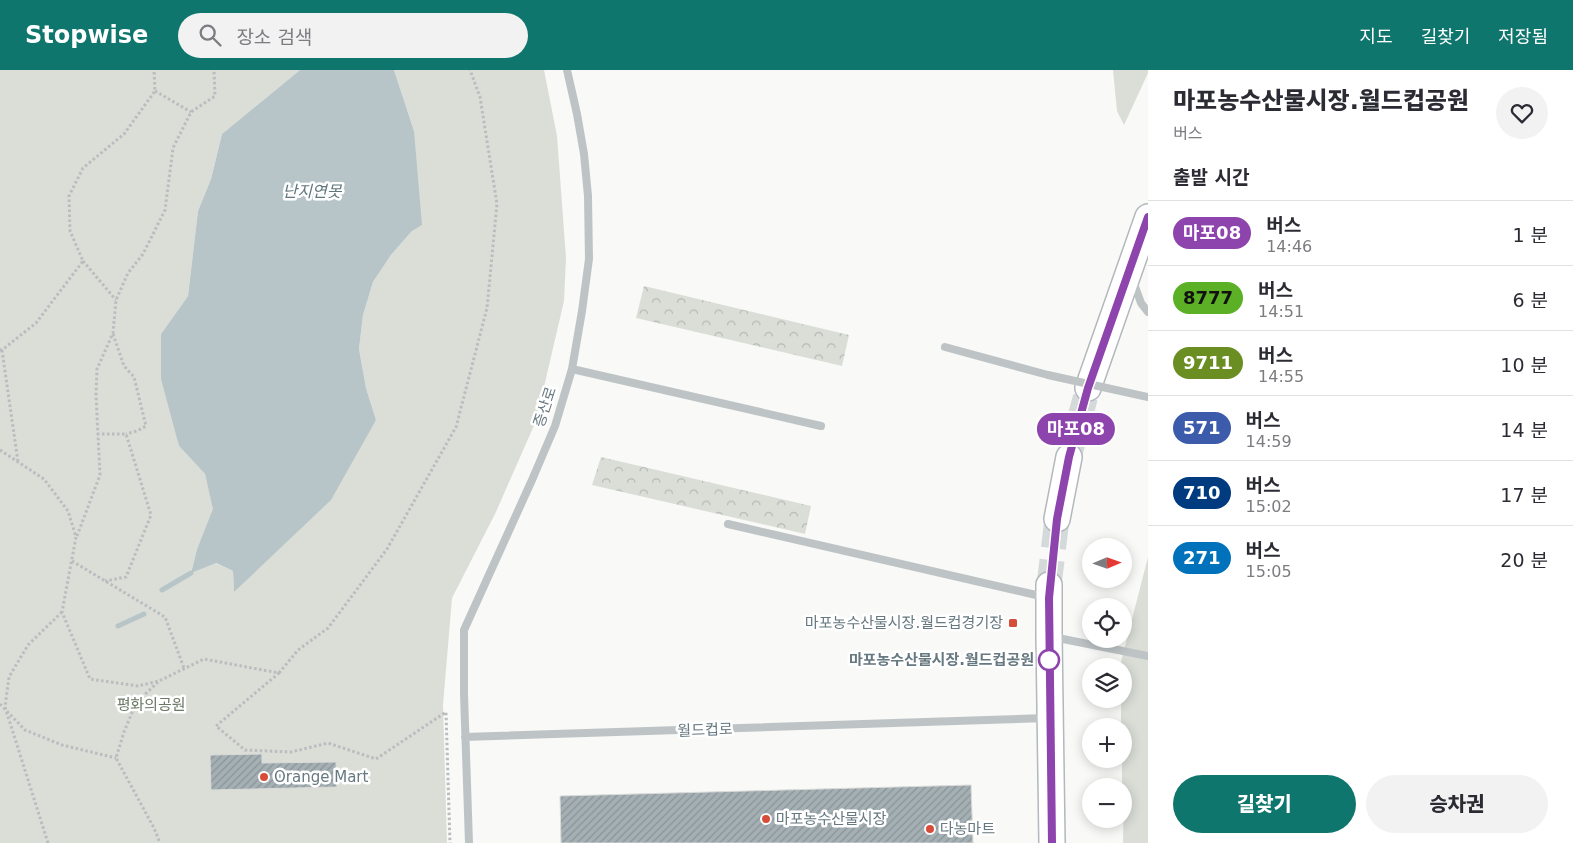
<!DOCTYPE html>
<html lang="ko">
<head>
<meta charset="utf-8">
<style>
	body { margin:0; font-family:"DejaVu Sans","Noto Sans KR",sans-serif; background:#f2f2f3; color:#2b2b33; height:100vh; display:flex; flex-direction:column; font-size:19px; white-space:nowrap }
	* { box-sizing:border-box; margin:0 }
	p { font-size:16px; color:#7c7c81 }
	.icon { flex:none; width:28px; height:28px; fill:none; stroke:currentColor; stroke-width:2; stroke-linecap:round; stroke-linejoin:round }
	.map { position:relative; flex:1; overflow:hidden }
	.details { display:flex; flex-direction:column; background:#fff; width:425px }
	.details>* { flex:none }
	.badge { padding:0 10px; border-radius:16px; font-size:18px; line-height:32px }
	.needle { width:32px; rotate:88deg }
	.fabs { position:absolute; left:1082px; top:468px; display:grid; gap:10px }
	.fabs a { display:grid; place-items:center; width:50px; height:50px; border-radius:50%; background:#fff; box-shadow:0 2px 12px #0003; font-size:25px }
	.map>.badge { position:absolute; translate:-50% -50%; box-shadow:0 0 0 2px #fff }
	h2 { padding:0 25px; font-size:19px; line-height:45px }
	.round { display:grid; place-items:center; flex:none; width:52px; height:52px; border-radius:26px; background:#f2f2f3 }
	.head { display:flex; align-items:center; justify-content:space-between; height:85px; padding:0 25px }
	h1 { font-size:24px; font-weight:800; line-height:38px }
	.action { display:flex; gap:10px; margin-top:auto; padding:10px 25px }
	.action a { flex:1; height:58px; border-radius:30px; background:#0f766e; color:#fff; font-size:20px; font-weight:800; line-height:58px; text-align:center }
	.action a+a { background:#f2f2f3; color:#2b2b33 }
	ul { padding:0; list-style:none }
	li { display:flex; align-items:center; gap:15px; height:65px; padding:0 25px; border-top:1px solid #e1e1e2 }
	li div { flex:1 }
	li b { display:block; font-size:19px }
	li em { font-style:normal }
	li .badge { min-width:55px; font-weight:700; text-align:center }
	header { display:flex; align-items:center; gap:30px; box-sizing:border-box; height:70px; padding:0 25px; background:#0f766e; color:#fff }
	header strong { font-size:24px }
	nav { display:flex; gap:28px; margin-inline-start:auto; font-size:18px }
	.search { width:350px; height:45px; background:#f2f2f3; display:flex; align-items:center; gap:12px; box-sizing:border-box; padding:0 18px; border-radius:28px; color:#7c7c81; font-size:19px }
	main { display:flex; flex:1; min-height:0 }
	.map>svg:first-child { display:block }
</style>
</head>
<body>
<header>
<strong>Stopwise</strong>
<div class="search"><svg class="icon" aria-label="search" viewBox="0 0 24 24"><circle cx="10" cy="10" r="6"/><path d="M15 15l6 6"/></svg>장소 검색</div>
<nav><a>지도</a><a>길찾기</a><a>저장됨</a></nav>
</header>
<main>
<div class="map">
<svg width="1148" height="773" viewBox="0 0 1148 773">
	<defs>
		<pattern id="forest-crowns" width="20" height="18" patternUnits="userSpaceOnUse" patternTransform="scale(1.25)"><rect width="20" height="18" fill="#daded7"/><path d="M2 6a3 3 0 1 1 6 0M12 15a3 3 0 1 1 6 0" fill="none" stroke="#b5b9b4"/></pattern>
		<pattern id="building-hatch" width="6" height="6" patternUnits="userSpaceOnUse" patternTransform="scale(1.25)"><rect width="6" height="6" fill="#a5b0b4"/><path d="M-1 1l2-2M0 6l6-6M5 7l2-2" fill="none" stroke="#8a9498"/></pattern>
	</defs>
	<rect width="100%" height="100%" fill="#f9f9f7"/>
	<path fill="#daded7" d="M0,0H300L222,64L211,109L198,141L188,226L161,264L179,376L205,404L214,439L197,479L191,502L215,493L233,501L234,522L376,350L366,318L359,279L363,245L373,212L391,185L412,161L414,61L394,0H544L557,66L566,188L564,231L536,351L495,444L452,528L443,635L447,773H0Z
		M1113,0H1148V3L1124,55L1117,41Z
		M1148,487V773H1123L1124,716H1122V689H1124V656H1121V629H1124V596H1120Z"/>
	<path fill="url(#forest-crowns)" d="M644,216L849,265L842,296L636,248Z
		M601,387L811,436L805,464L592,415Z"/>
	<path fill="#b8c5c8" d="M300,0H394L414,61L422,155L412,161L391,185L373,212L363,245L359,279L366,318L376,350L331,430L234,522L233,501L216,493L191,503L197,479L213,439L205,404L179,376L161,309V264L188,226L198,141L211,109L222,64Z"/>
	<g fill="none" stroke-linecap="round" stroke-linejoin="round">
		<path stroke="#b8c5c8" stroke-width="5" d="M162,520L191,503
			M118,556L144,544"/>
	</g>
	<path fill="url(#building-hatch)" stroke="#dbdbd9" d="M262,684V693L336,692L337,717L211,720L210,685Z
		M971,715L973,773H561L560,726Z"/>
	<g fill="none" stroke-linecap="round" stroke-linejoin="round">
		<path stroke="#d4d9d9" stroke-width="25" stroke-dasharray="25 12" stroke-linecap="butt" d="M1069,387L1088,318
			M1049,515L1057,449"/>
		<g stroke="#b2b8bb" stroke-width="28">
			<path id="primary" d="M1088,318L1148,147
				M1057,449L1069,387
				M1049,515V566L1052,773"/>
		</g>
		<path stroke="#b9bdbf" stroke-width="3" stroke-dasharray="2.5 2.5" stroke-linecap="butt" d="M155,21L191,42
			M83,191L116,230
			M113,264L124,296L134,307L146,356L137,361L126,364
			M0,280H2L36,253L83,191L70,161L69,126L83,98L124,64L155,21L154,0
			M2,280L18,392
			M97,364H126L151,445L126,507L105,511
			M0,380L44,409L68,441L76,467L62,542L90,609L138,616L159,611L204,589L279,603L216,656L245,680L291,682L328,673L376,689L446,642L450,773
			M77,466L100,405L96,325L97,299L113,263L116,230L128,203L143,184L165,140L173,78L191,42L215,26L214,0
			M72,491L165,547L184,598
			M279,603L298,580L328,558L387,479L456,357L487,238L497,134L480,27L470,0
			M158,612L136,633L124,662L116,688L154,758L160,773
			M0,634L25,660L62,675L116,688
			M48,773L5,637L9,607L28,575L62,542"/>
		<path stroke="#bec4c6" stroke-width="8" d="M1133,211L1141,233L1148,242
			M572,299L821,356
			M728,454L1045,527
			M1053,567L1148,586
			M465,667L1048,648
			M469,773L464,624V560L532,410L555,356L572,299L582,241L589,189L588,126L584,84L577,44L567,0"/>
		<use href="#primary" stroke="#fff" stroke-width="25"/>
		<path stroke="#bec4c6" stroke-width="8" d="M945,277L1048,305L1148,327"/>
	</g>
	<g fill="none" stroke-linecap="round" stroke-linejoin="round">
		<g stroke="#fff" stroke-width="11">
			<path id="line" d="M1052,773L1049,528L1057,449L1069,387L1088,318L1148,147"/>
		</g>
		<use href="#line" stroke="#8e44ad" stroke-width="8"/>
	</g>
	<g fill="#d74d39" stroke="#fff" stroke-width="2">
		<rect x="1008" y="548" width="10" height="10" rx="2.5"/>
		<circle cx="264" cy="707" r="5"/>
		<circle cx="766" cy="749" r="5"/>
		<circle cx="930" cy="759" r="5"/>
	</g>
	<circle fill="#fff" stroke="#8e44ad" stroke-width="2.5" cx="1049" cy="590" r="10"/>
	<g text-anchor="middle" stroke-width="5" stroke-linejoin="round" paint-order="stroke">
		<g font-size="15" fill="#667880" stroke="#fff">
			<text transform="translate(545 337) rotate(-72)" y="5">증산로</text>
			<text transform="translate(705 660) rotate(-2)" y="5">월드컵로</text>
		</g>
		<g font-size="15" fill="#667880" stroke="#fff" text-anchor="start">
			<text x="1003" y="558" text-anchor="end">마포농수산물시장.월드컵경기장</text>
			<text x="274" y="712">Orange Mart</text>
			<text x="776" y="754">마포농수산물시장</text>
			<text x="940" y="764">다농마트</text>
		</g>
		<g font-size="15" font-weight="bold" fill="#667880" stroke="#fff" text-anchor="end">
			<text x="1034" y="595">마포농수산물시장.월드컵공원</text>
		</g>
		<g font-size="15" fill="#6a7865" stroke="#fff">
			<text x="151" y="640">평화의공원</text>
		</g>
		<g font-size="16" font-style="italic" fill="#61767a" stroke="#fff">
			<text x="312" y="127">난지연못</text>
		</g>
	</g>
</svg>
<div class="fabs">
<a><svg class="needle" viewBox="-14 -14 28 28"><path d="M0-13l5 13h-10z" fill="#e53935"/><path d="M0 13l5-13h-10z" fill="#7c7c81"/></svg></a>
<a><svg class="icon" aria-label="locate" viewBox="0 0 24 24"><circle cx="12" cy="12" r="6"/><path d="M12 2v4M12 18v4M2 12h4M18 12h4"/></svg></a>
<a><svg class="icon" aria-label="layers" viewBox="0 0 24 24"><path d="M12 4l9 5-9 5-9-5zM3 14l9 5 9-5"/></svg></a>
<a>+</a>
<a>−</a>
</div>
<b class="badge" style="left:1076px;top:359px;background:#8e44ad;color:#fff">마포08</b>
</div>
<section class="details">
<div class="head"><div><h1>마포농수산물시장.월드컵공원</h1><p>버스</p></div><a class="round"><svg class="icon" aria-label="heart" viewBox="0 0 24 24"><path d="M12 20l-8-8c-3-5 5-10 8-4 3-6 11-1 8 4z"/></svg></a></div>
<h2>출발 시간</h2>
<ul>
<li><span class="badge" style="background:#8e44ad;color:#fff">마포08</span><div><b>버스</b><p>14:46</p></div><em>1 분</em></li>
<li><span class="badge" style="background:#5bb025;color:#111">8777</span><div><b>버스</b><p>14:51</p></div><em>6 분</em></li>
<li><span class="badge" style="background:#6b8e23;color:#fff">9711</span><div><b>버스</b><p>14:55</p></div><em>10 분</em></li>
<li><span class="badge" style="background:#3d5bab;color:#fff">571</span><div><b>버스</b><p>14:59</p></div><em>14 분</em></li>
<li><span class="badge" style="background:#003b80;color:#fff">710</span><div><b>버스</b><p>15:02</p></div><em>17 분</em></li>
<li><span class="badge" style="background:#0072bc;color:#fff">271</span><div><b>버스</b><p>15:05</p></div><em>20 분</em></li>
</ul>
<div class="action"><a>길찾기</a><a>승차권</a></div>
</section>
</main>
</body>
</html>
